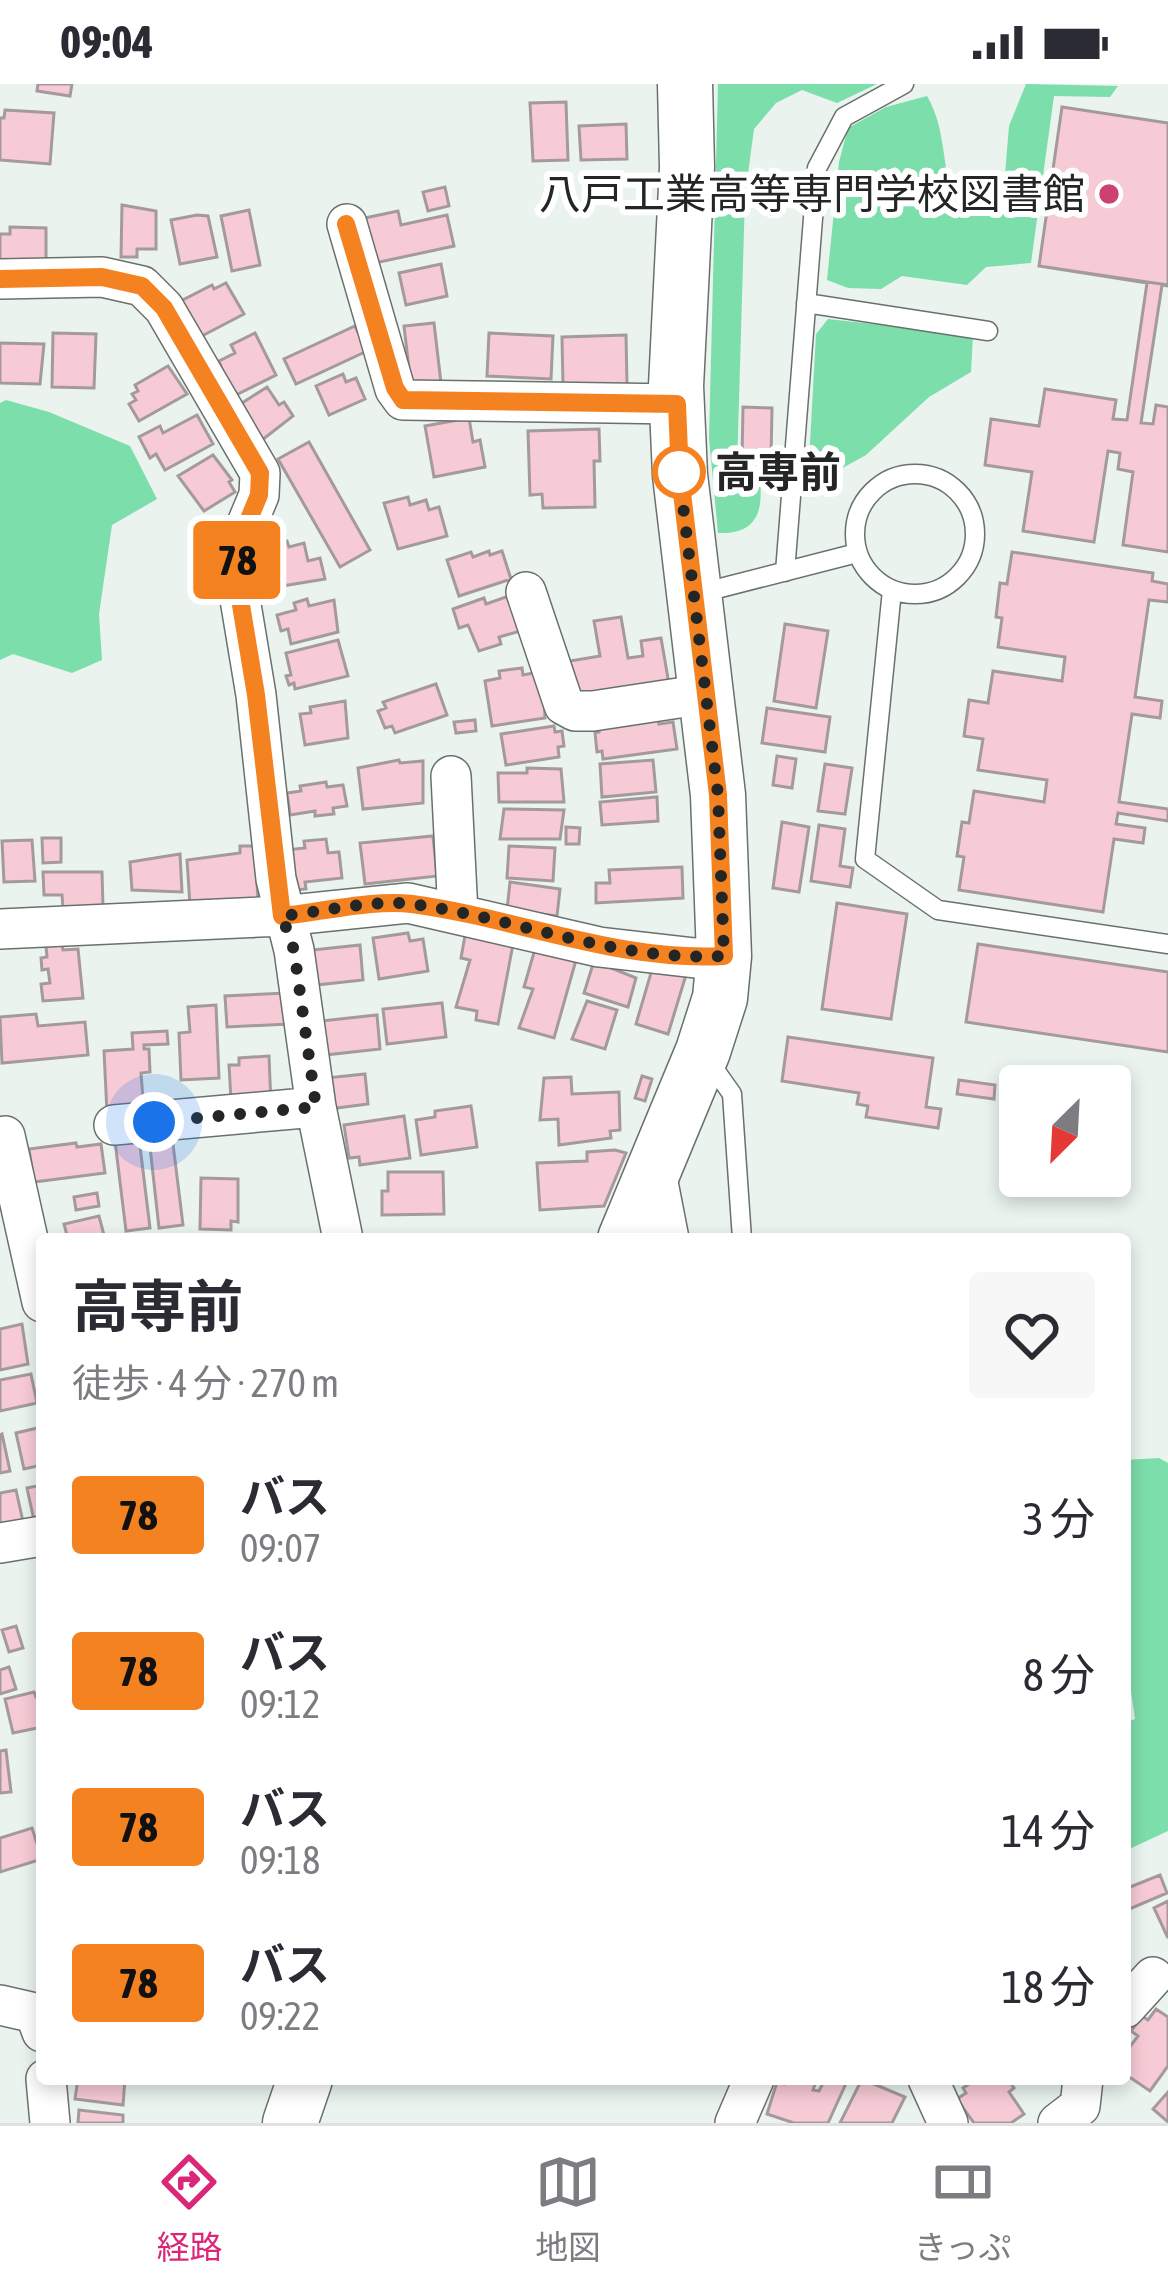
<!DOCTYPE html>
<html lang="ja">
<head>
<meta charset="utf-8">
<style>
	body { margin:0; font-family:"Asap Condensed","Noto Sans JP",sans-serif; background:#f7f7f7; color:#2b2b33; height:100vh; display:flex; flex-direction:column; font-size:45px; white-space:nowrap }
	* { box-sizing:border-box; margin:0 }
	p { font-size:39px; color:#7c7c81 }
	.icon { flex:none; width:66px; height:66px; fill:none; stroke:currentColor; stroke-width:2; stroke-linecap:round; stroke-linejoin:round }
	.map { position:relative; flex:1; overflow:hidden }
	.panel { position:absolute; left:36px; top:1149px; width:1095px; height:852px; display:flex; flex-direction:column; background:#fff; border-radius:12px; box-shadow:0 6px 18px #0003 }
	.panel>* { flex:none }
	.badge { padding:0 24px; border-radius:9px; font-size:42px; line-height:78px }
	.needle { width:78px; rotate:204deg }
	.buttons { position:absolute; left:999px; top:981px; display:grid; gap:24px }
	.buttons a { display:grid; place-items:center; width:132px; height:132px; border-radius:12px; background:#fff; box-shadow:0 6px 18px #0003; font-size:60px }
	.you { position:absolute; width:60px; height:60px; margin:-30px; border:9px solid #fff; border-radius:50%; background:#1a73e8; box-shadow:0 0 0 18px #1a73e833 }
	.map>.badge { position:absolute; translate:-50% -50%; box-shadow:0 0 0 6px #fff }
	.round { display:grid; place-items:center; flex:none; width:126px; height:126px; border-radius:12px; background:#f7f7f7 }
	.headline { display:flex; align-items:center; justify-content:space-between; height:204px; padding:0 36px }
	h1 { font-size:57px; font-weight:700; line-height:90px }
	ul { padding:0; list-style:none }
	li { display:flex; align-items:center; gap:36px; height:156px; padding:0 36px }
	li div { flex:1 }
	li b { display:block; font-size:45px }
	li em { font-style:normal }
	li .badge { min-width:132px; font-weight:700; text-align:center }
	.status { display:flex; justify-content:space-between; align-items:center; height:84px; padding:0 60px; background:#fff; direction:ltr }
	.status svg { height:33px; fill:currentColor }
	.tab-bar { display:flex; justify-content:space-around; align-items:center; height:168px; border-top:3px solid #e1e1e2; background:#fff; font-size:33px; color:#7c7c81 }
	.tab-bar a { display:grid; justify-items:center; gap:6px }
	.tab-bar .selected { color:#db2777 }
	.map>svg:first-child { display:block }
</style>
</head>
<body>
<div class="status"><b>09:04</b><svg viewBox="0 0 49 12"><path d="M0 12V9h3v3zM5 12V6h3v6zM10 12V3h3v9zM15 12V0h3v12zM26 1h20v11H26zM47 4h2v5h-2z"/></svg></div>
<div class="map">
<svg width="1168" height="2039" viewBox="0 0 1168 2039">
	<rect width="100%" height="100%" fill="#eaf3ee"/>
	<path fill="#7cdeab" d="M718,0H877L837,19L802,6L776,19L754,45L745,112L737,384L759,389C764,423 760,451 718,449L709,354Z
		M1026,0L1118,2L1110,13L1054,12L1031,179L986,183L967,201L902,192L881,205L848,204L827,196L839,78L848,44L886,23L927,12C947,47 941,80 954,118L980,120L1004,103L1009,42Z
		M828,235L973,251L971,288L929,313L866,371L828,392L809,377L816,250Z
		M6,316L49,328L130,362L157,415L112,441L99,530L102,576L72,589L13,570L0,576V319Z
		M1159,1374L1168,1379V1747L1125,1767V1639L1135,1635L1125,1565V1376Z"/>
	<path fill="#f7cbd5" stroke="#a49a9d" stroke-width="3" d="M38,0H72L70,12L37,7Z
		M566,18L568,76L533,77L530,19Z
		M1062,23L1168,39V202L1162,201L1141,339L1153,340L1156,321L1168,323V468L1123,461L1133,388L1118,385L1120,369L1108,367L1094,458L1023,447L1032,388L985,381L991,335L1039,342L1045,305L1116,316L1113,335L1127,336L1147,199L1039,182Z
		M1062,23L1168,39V201L1039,182Z
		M5,26L54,29L50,80L0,76V34H4Z
		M626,40L627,75L581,76L579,42Z
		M445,103L449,122L428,127L423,108Z
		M122,121L156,127V165H137V173H121Z
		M249,126L260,181L232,187L221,132Z
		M398,127L401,141L447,131L454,162L375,179L365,134Z
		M197,131L208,132L217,173L180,180L171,136Z
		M10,143L46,144V180L0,179V150H10Z
		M441,180L447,212L406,221L399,189Z
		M226,199L244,230L198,254L179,218L212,201L214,205Z
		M434,239L441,299L411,302L404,242Z
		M355,242L367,267L296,300L284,275Z
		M53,249L96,250L94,304L52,303Z
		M255,249L276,291L232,313L219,277L235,269L231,261Z
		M489,249L553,252L551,295L487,292Z
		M626,251L627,301L563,302L562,253Z
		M0,259L44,260L40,300L0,299Z
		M168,282L187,310L139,337L129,320L136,316L132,310L138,307L135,301Z
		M343,290L346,298L356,294L365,315L329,331L316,302Z
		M267,303L279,321L284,318L293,332L262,356L239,321Z
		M743,323L772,324L771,376L742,375Z
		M197,331L213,360L165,386L156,370L150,374L139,353L160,342L163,349Z
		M469,334L473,358L480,356L485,383L434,393L425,342Z
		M599,345L600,377H594L595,423L543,424L542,410L530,411L528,347Z
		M309,358L370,466L340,483L278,375Z
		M213,371L232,396L229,398L235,408L204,427L178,392Z
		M408,413L410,421L426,416L429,426L439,423L447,452L398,465L384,419Z
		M287,457L289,463L304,459L308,477L320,474L325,495L264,505L255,465Z
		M489,467L490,471L502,467L511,495L459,512L447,476L471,468L473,473Z
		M1012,468L1153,489L1152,497L1168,500V518L1149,516L1135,613L1162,617L1160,634L1132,630L1119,718L1168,725V737L1118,729L1116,740L1145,744L1143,759L1114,755L1103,828L959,806L964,773L957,772L962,738L969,739L974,707L1044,718L1047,696L978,686L983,655L964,652L969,616L988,619L993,587L1062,597L1065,573L998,563L1002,534L996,533L1000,499L1007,500Z
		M512,511L524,546L499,553L501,560L479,567L468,541L459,544L453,525L484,514L486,520Z
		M307,515L309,522L334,516L338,548L291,560L288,545L281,547L277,531L296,526L294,519Z
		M621,533L628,574L643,572L641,557L661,554L669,600L570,616L564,578L600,572L594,537Z
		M785,540L828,547L816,624L774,617Z
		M338,556L348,592L295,605L294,599L289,601L286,592L291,591L286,569Z
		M522,584L523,591L543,587L545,634L492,642L485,597L500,594L499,587Z
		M436,600L447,631L395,649L392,642L385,644L378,627L386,624L383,618Z
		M345,617L348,654L305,661L300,630L311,629L310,623Z
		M767,624L830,633L825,668L762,659Z
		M658,634L659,640L673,638L677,665L603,675L602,667L597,668L595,649L599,648L598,643Z
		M475,636L476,647L456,649L454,638Z
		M554,642L555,648L562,647L564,662L558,663L559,673L506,681L501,650Z
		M777,672L796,675L792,704L773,701Z
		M399,676L400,679L423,677V719L363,725L358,684Z
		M653,676L656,708L602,713L600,680Z
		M825,680L852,684L845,730L818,727Z
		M527,684L561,685L564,718H499L498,689H527Z
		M326,698L327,703L343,701L347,722L333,724L334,730L315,732V727L290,731L287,709L301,707L300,702Z
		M657,713L658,737L602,741L600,718Z
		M504,725L564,726L560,755H500Z
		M782,738L809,743L799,808L773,804Z
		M819,741L845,745L840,782L853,784L850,803L811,797Z
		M566,743L580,744L579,760H566Z
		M433,752L437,792L365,800L360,759Z
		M42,754H61V778L43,779Z
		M326,755L328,769L339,768L342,794L305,798L306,805L294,806L285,766L305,764L304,757Z
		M32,756L35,797L4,798L2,757Z
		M240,762H255L258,817L190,821L187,776L240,769Z
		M509,762L555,764L553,797L507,794Z
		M180,770L182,808L132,806L130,778Z
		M682,783L683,814L596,819V799H610L609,786Z
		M43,788H102L103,823L63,824L62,811H44Z
		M510,798L560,805L557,832L507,826Z
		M837,819L907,830L891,935L822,925Z
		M466,846L514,855L498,940L476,936L477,927L456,923L470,876L461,874Z
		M408,849L410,857L423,855L428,887L379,895L373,854Z
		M62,860L63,866L78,865L83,914L43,917L41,900L50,899L48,885L42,886L41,874L47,873L46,862Z
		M978,860L1168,888V968L966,938Z
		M360,861L363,896L316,901L312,866Z
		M535,865L576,876L554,954L519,944L533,905L524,903Z
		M594,877L636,894L628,923L584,909Z
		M653,882L686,891L668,950L636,940Z
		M286,909L288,940L227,943L225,912Z
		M587,917L617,926L605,965L572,955Z
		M442,919L446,953L387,960L383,925Z
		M216,921L219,994L181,996L179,949L190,948L188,923Z
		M36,930L38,942L85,938L88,971L2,979L0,933Z
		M377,931L380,965L325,971L321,937Z
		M167,947L168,960L144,961V965H149L150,988L141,989L144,1027L107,1029L104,967L133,965L132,949Z
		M788,953L933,974L926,1023L941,1025L938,1044L866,1033L868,1022L857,1020L859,1009L782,997Z
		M269,972L271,1020L231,1015L229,981H239V974Z
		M365,990L368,1020L329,1025L326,994Z
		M642,992L652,995L645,1017L635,1014Z
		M571,993L572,1010L619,1008L620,1046L610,1047L611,1054L559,1061L558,1035L540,1036L544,994Z
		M959,996L995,1001L994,1015L957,1010Z
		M1005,1001L1020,1003V1025L1002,1022Z
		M471,1022L477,1063L421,1071L416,1036L435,1033V1027Z
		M404,1032L410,1074L360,1081L359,1073L349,1074L344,1041Z
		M172,1052L183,1141L159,1144L149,1054Z
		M139,1054L150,1144L126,1147L115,1057Z
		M76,1059L77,1063L101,1060L105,1089L34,1098L29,1065Z
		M615,1066L626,1069L604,1122L540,1126L537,1079L587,1077V1068Z
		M388,1088H443L444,1130L382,1131V1107H388Z
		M201,1094L238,1095V1138L231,1137V1146L200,1145Z
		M97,1109L99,1122L76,1126L74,1113Z
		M99,1132L105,1155H68L64,1140Z
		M22,1240L28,1280L0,1286V1245Z
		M31,1290L37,1319L0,1327V1296Z
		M42,1343V1381L24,1385L16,1349Z
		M2,1350L10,1387L0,1389V1351Z
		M42,1401V1439L35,1441L27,1404Z
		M16,1406L24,1442L0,1447V1409Z
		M16,1542L23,1564L9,1568L2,1546Z
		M9,1583L16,1605L0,1610V1586Z
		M34,1608L36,1613L42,1612V1643L13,1649L5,1615Z
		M6,1666L11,1708L0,1709V1667Z
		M32,1744L42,1775L0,1788V1754Z
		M1160,1791L1167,1809L1127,1826L1125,1805Z
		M1168,1817V1854L1154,1824Z
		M1156,1925L1168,1933V1982L1150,2007L1125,1990V1969L1138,1952L1131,1947L1142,1932L1148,1936Z
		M78,1995H125L123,2021L75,2015Z
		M786,1995L815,2000L813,2006L819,2007L825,1995H848L828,2039H794L767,2030L777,1998L784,2000Z
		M862,1995L905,2013L892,2039H840Z
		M976,1995H1008L1014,2004L1009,2008L1024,2030L1011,2039H974L957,2015L966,2009L963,2004Z
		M1168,2008V2038L1153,2025Z
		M79,2026L123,2031V2039H78Z"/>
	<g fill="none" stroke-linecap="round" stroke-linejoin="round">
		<g stroke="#69716c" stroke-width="21">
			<path id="lane" d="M806,219L988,247
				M855 450a60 60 0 1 1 120 0a60 60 0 1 1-120 0Z
				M785,488L817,84L844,33L904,0
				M892,506L865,775L938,826L1168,860
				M697,510L857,469
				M708,976L732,1010L742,1155"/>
		</g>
		<g stroke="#69716c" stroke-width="42">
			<path id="street" d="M347,140L395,305L403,316L677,320
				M0,195L102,193L142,202L164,224L260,389L259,411L244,447L235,485L256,611L276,795L294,866L316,1023L343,1155
				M526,508L564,621L575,627H593L705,610
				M451,692L458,830
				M0,845L282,832L408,819L599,863L695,874L724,872
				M114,1041L316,1023
				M5,1052L42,1218
				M655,1083L669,1155
				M0,1459L42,1452
				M0,1921L35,1929L42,1948
				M1125,1924L1153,1893
				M46,1995L50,2039
				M928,1995L948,2039
				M735,2039L754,1995
				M1058,2039L1080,2022L1083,1995"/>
		</g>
		<g stroke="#69716c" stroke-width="57">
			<path id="secondary" d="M625,1155L703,967L720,914L724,872L718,711L680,391L676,302L687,83L685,0
				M290,2039L305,1995"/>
		</g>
		<use href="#lane" stroke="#fff" stroke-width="18"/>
		<use href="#street" stroke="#fff" stroke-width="39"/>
		<use href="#secondary" stroke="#fff" stroke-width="54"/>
	</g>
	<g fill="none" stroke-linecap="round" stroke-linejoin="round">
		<g stroke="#fff" stroke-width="27">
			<path id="line" d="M0,195L102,193L142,202L164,224L260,389L259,411L244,447L235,485L256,611L282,832C321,828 375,815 412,820C517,834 616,878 724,872L718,711L680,392L677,320L403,316L395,304L346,140"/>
		</g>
		<use href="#line" stroke="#f58220" stroke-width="18"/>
		<path stroke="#232624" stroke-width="12" stroke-dasharray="0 21.6" d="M154,1038L316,1023L294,866L282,832C321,828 375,815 412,820C517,834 616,878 724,872L718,711L679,388"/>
	</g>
	<circle fill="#cd4172" stroke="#fff" stroke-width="4.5" cx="1109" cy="110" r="12"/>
	<circle fill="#fff" stroke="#f58220" stroke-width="6" cx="679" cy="388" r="24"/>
	<g text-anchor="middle" stroke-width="12" stroke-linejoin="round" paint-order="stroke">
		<g font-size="42" fill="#232624" stroke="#fff" text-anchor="end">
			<text x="1085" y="125">八戸工業高等専門学校図書館</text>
		</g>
		<g font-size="42" font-weight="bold" fill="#232624" stroke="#fff" text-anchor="start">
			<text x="715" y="403">高専前</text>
		</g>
	</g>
</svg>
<div class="buttons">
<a><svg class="needle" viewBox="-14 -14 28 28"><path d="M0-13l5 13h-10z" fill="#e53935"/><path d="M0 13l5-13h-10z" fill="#7c7c81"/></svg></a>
</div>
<div class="you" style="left:154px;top:1038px"></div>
<b class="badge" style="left:237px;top:476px;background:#f58220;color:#111">78</b>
<section class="panel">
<div class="headline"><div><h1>高専前</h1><p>徒歩 · 4 分 · 270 m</p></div><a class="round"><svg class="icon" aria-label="heart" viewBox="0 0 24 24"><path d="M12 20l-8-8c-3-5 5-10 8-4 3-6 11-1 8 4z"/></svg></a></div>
<ul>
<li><span class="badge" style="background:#f58220;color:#111">78</span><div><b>バス</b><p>09:07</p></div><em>3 分</em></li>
<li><span class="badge" style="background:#f58220;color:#111">78</span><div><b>バス</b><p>09:12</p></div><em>8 分</em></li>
<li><span class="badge" style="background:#f58220;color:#111">78</span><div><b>バス</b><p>09:18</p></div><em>14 分</em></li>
<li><span class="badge" style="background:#f58220;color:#111">78</span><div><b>バス</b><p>09:22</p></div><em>18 分</em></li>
</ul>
</section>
</div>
<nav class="tab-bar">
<a class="selected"><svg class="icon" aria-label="directions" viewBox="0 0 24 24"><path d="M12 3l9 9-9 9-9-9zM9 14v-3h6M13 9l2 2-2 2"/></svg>経路</a>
<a><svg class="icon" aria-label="map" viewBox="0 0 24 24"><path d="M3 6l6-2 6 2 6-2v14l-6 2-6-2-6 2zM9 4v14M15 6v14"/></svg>地図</a>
<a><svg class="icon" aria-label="tickets" viewBox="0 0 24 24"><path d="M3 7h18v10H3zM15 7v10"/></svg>きっぷ</a>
</nav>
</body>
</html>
